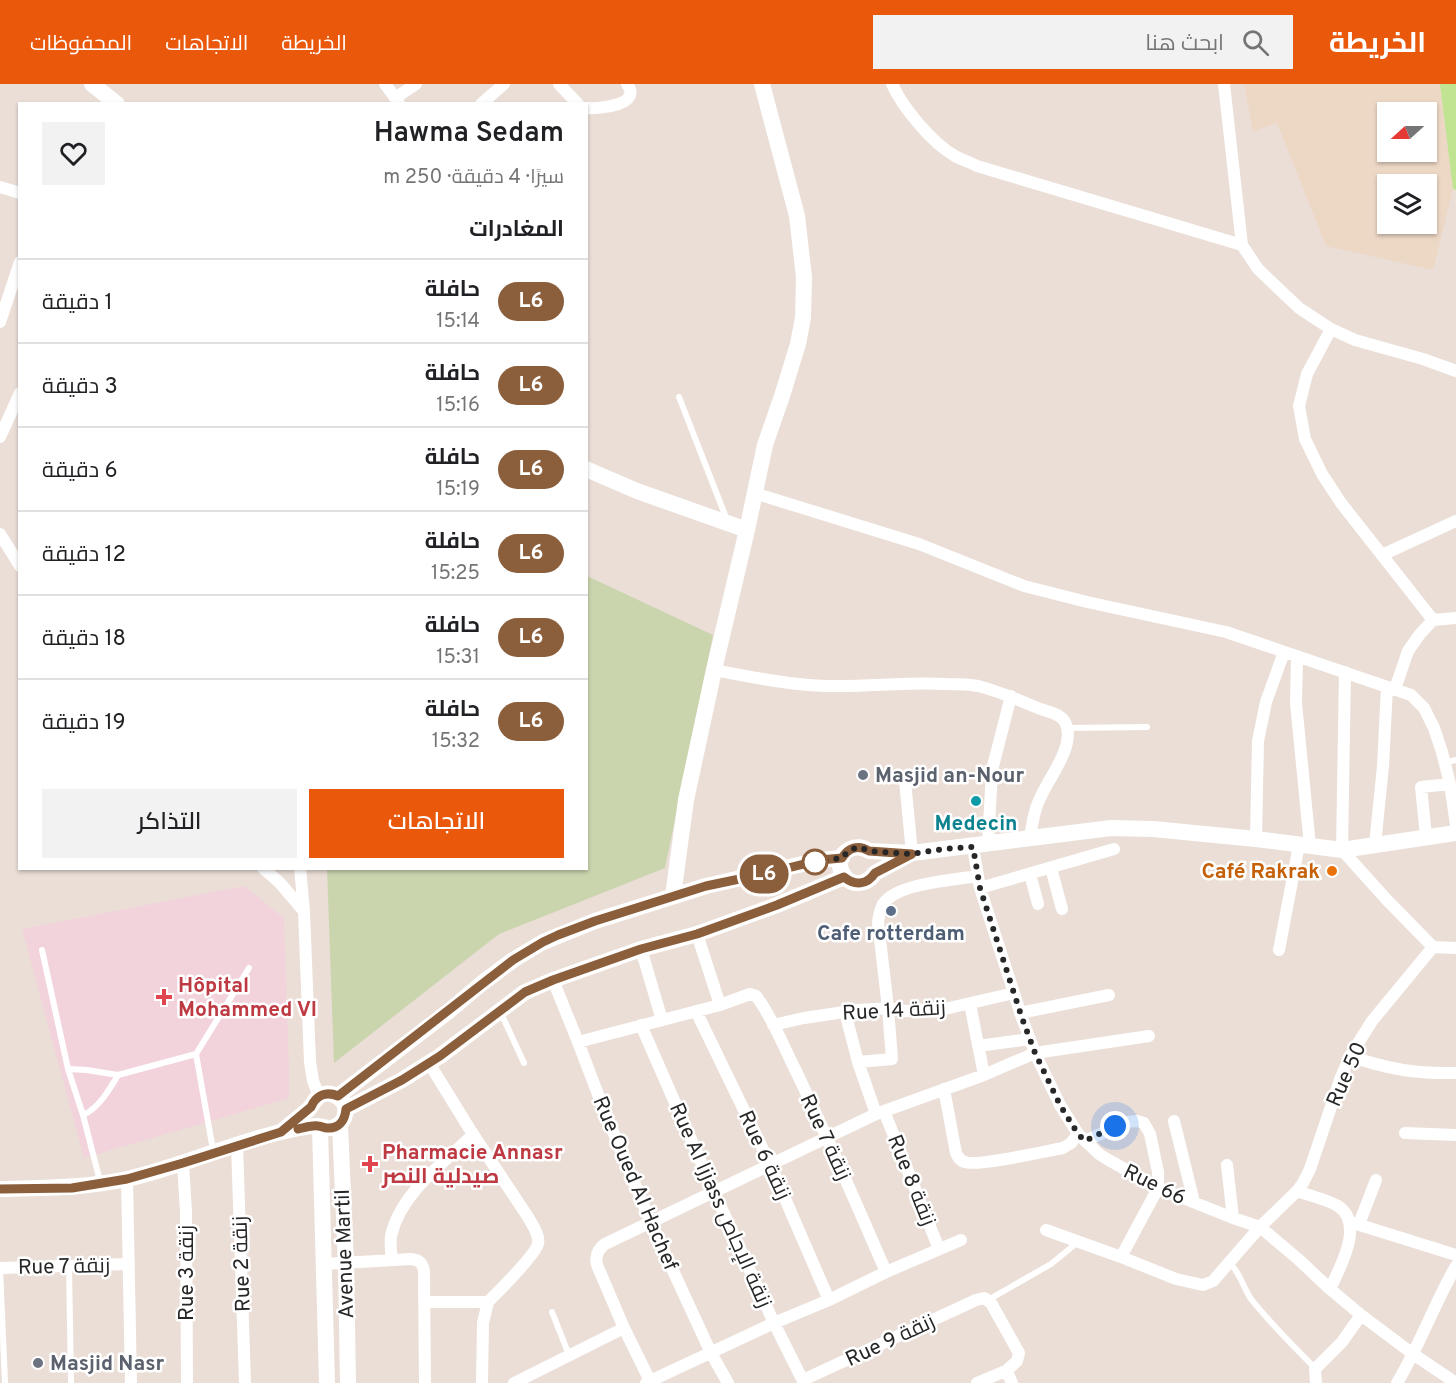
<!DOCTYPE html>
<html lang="ar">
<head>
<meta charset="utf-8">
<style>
	body { margin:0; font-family:Overpass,Cairo,sans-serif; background:#f2f2f2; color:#202124; direction:rtl; height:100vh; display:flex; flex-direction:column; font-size:22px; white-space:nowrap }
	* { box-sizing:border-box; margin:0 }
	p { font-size:20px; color:#757577 }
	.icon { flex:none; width:33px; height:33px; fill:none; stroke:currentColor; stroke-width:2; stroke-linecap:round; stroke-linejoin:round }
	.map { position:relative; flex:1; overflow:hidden; direction:ltr }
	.panel { position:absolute; left:18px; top:18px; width:570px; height:768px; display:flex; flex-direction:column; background:#fff; border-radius:0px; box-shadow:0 2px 4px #0004; direction:rtl }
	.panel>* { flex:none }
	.badge { padding:0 12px; border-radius:20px; font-size:21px; line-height:39px }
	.needle { width:39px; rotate:249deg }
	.fabs { position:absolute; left:1377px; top:18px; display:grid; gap:12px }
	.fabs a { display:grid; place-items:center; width:60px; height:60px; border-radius:0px; background:#fff; box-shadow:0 2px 4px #0004; font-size:30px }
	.you { position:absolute; width:30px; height:30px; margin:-15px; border:4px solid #fff; border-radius:50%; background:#1a73e8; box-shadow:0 0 0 9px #1a73e833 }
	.map>.badge { position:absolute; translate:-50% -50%; box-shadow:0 0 0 3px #fff }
	h2 { padding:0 24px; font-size:22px; line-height:54px }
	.round { display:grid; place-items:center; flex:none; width:63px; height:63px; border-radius:0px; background:#f2f2f2 }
	.headline { display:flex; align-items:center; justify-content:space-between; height:102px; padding:0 24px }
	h1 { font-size:28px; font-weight:600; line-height:45px }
	.cta { display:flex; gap:12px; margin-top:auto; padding:12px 24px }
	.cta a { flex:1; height:69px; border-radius:0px; background:#ea580c; color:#fff; font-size:24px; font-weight:600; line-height:69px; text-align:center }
	.cta a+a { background:#f2f2f2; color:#202124 }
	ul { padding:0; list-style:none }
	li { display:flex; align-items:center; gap:18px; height:84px; padding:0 24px; border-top:2px solid #e0e0e0 }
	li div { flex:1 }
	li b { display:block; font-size:22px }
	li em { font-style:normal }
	li .badge { min-width:66px; font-weight:700; text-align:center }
	header { display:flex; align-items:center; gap:36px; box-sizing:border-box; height:84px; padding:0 30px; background:#ea580c; color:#fff }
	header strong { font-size:28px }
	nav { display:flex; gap:33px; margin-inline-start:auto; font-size:21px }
	.search { width:420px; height:54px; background:#f2f2f2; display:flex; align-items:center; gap:15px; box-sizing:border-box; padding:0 21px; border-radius:0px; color:#757577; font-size:22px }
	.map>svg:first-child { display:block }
</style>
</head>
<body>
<header>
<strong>الخريطة</strong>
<div class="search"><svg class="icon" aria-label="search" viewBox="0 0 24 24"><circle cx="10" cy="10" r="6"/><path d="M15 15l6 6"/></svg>ابحث هنا</div>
<nav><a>الخريطة</a><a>الاتجاهات</a><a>المحفوظات</a></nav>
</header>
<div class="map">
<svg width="1456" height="1299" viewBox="0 0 1456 1299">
	<rect width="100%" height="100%" fill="#eaded7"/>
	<path fill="#edd7c5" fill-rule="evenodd" d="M1244,0H1440L1453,105L1433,186L1326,162L1277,39L1253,47ZM1388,28H1426V68H1388ZM1388,100H1426V140H1388Z"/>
	<path fill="#f2d3dc" d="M244,802L284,834L289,982V1014L84,1074L22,845Z"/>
	<path fill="#c0e491" d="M1440,0H1456V106L1453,105Z"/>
	<path fill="#cad5ae" d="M587,492L713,551L665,784L499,850L334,979L327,785L586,784Z"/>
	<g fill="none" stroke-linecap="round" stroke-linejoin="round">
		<path stroke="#fff" stroke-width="6" d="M679,313L727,436
			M1068,644L1147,643
			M1445,679L1456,676
			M42,866L68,985L87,986L118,991L196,970
			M500,927L524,979
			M68,985L83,1031
			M213,1066L196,970L249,884
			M100,1097L83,1031C98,1025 110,1005 118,991
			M1230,1179C1240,1189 1243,1203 1251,1215C1271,1240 1293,1262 1315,1284
			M69,1182L71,1299
			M0,1184L5,1299
			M988,1216L1051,1180L1078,1158
			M552,1228L569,1271"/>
		<path stroke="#fff" stroke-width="12" d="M385,0L399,19
			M559,0L578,20
			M892,0C903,24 932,59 955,72C962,76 970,78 977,82L1242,161L1258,185L1299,224L1331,245L1355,256L1423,275L1456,287
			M1224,0L1242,161
			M395,14L416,0
			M481,20L504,0
			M586,24C600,25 643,21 627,0
			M0,103L20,109
			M0,238L20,178
			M1331,245L1307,290L1299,322L1305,355L1322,390L1341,419L1433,536
			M0,353L20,309
			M754,409L919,460L1024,502L1087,518L1226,548L1411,611L1424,624L1434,644L1442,668L1450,700L1456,741
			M0,450L20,482
			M1382,471L1456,437
			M1297,572L1296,619L1310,762
			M714,586C751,593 790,601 827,602C867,603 907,598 946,600C957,600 968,600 978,602C999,607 1018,616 1038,624C1050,629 1063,629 1067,643C1073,667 1046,697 1038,719C1033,730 1032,743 1030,755
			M1345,588L1342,766L1386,815L1433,863
			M1395,605L1408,567L1420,550L1433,536L1456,534
			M905,697L912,769
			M1426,753L1421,703L1450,700
			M1256,755L1258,657L1266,618L1284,568
			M988,760L992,686L1011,612
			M1375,761L1383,682L1387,603
			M973,763L980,804L1022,934L1035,969L1046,992L1060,1021L1078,1050L1099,1070L1107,1075L1158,1104L1233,1134L1260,1143L1298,1175L1330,1205L1361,1231L1413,1270L1456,1299
			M263,784L280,799L303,826
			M300,784L304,827L310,978L313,997L319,1012
			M1051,784L1062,825
			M1030,790L1038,820
			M980,804L1114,765
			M697,850L720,921
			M641,865L662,936
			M1279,866L1299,761
			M553,896L578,958L604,1026L651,1139L711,1269L728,1299
			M970,920L984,991
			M696,927L770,1080L829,1216
			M845,928L858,978L892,975L888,924L878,838C879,832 880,826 883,820C897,799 955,796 978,792
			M1020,929L1109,911
			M641,941L714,1108L774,1239L804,1299
			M773,941L804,934L858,926L888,924L905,927L928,926L949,924L1014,909
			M578,958L720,921L750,910L756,912C770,929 783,961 793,981C826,1049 856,1119 886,1188
			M978,962L1030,955
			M1350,972C1387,985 1416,990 1456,989
			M858,978L876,1030
			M944,1005L956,1069C958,1073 960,1077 965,1078C977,1083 1046,1067 1063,1064L1071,1059L1078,1050
			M884,1027L939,1165
			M1174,1037L1194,1118
			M1405,1049L1456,1051
			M1085,1057L1127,1038L1137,1037L1144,1039L1150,1050L1158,1088V1104L1121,1173
			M237,1061L245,1299
			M183,1079L186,1128L187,1299
			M1227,1081L1233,1134
			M127,1095L131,1299
			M1297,1107C1310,1112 1326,1115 1338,1122C1365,1140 1340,1183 1330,1205
			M1350,1138L1456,1171
			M1359,1140L1376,1096
			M1046,1146L1121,1173L1176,1195L1203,1201L1213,1197L1260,1143L1297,1107L1303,1099L1310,1085L1341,993L1350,972L1372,937L1433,863L1456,864
			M392,1176C391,1168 390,1159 391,1152C400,1110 443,1079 473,1051
			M325,1180L411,1175C421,1176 424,1181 424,1190L425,1299
			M0,1184L129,1180
			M424,1218H488C498,1208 535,1171 538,1160C540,1150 532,1141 528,1133L469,1044L429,979
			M803,1296L976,1216L984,1214L991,1219L1019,1269L1017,1277L1005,1288
			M482,1299L483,1239L488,1218
			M514,1299L624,1244
			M646,1299L774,1239L829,1216L886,1188L961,1156
			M651,1299L624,1244L597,1181C595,1172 598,1165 605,1160L876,1030L984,991L1035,969L1149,952
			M977,1299L1003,1288L1009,1292L1012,1299
			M1316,1299L1315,1285L1342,1258L1361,1231
			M1397,1299C1420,1261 1434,1220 1456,1182"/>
		<path stroke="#fff" stroke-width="16" d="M92,0L117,20
			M586,385L637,407L747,446
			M912,769L875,789C854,818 824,778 850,765C857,762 863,763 869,767L912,769L1111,744L1153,745L1256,755L1342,766L1456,749
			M673,812L686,716L714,586L747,446L765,361L782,312L798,260L803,234L804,193L797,132L762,0
			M338,1012L449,927L481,900L513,876L543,858L595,837L706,802L820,776L842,774
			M346,1025L402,996L440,972L525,908L553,896L641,865L697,850L777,821L844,793
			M340,1041L346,1180L348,1299
			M320,1043L327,1299
			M0,1105C43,1104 85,1104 127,1095C180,1083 229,1060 281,1048C289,1046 308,1042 317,1042C324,1042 330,1047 338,1041C345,1037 346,1029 345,1021C339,1011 327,1005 317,1014C313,1018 312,1022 308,1026C299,1033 290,1040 281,1048"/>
	</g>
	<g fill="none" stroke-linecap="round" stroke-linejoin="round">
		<g stroke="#fff" stroke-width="14">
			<path id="line" d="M0,1105L72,1104L127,1095L183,1079L281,1048L311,1023C316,1011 326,1007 338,1012L513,876L543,858L558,851L595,837L706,802L768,789L820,776L842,774C848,764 858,760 869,767L912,770L875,789C867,801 855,802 844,793L777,821L697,850L641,865L553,896L525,908L440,972L402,996L346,1025C345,1036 339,1045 327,1044C324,1044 321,1042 318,1042C312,1041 304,1044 298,1045"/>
		</g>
		<use href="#line" stroke="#8b5e3c" stroke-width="9"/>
		<path stroke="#272727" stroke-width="6" stroke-dasharray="0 10.8" d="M815,778L842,774L849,766L859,763L869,767L912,770L943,765L973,763L980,804L1022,934L1035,969L1060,1021L1078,1050L1085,1057L1115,1042"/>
	</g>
	<g fill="#6b7280" stroke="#fff" stroke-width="2">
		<circle cx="863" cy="691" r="6"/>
		<circle cx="38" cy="1279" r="6"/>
	</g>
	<circle fill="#0f9aa8" stroke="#fff" stroke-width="2" cx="976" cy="717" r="6"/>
	<circle fill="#fff" stroke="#8b5e3c" stroke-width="3" cx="815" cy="778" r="12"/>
	<circle fill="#e8710a" stroke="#fff" stroke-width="2" cx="1332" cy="787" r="6"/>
	<circle fill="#5c6f8a" stroke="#fff" stroke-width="2" cx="891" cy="827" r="6"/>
	<g fill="#e0444e" stroke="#fff" stroke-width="2">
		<path d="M161 904h6v6h6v6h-6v6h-6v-6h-6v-6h6z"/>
		<path d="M367 1071h6v6h6v6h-6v6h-6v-6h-6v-6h6z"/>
	</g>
	<g text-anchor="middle" stroke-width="5" stroke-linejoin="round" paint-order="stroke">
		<g font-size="21" font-weight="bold" fill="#5b616d" stroke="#fff" text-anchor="start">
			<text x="875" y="698">Masjid an-Nour</text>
			<text x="50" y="1286">Masjid Nasr</text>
		</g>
		<g font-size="21" font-weight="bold" fill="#0d838f" stroke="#fff">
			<text x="976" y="746">Medecin</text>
		</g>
		<g font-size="21" font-weight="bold" fill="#c56008" stroke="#fff" text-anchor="end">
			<text x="1320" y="794">Café Rakrak</text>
		</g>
		<g font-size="21" font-weight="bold" fill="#4e5e75" stroke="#fff">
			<text x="891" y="856">Cafe rotterdam</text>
		</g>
		<g font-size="21" font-weight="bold" fill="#be3a42" stroke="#fff" text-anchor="start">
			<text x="178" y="908">Hôpital<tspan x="178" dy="24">Mohammed VI</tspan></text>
			<text x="382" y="1075">Pharmacie Annasr<tspan x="382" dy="24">صيدلية النصر</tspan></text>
		</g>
		<g font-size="21" fill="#272727" stroke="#fff">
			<text transform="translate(894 926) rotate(-3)" y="7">Rue 14 زنقة</text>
			<text transform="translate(1346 990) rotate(-66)" y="7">Rue 50</text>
			<text transform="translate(826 1053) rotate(65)" y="7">Rue 7 زنقة</text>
			<text transform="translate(765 1071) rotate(65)" y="7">Rue 6 زنقة</text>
			<text transform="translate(912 1096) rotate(68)" y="7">Rue 8 زنقة</text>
			<text transform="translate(636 1099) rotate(67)" y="7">Rue Oued Al Hachef</text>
			<text transform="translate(1155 1100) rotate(26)" y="7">Rue 66</text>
			<text transform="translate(721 1121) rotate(66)" y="7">Rue Al Ijjass زنقة الإجاص</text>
			<text transform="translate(344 1170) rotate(-92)" y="7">Avenue Martil</text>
			<text transform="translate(241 1180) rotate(-92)" y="7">Rue 2 زنقة</text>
			<text transform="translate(64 1182) rotate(-1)" y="7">Rue 7 زنقة</text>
			<text transform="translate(186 1189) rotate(-90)" y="7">Rue 3 زنقة</text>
			<text transform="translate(890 1256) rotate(-25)" y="7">Rue 9 زنقة</text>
		</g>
	</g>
</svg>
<div class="fabs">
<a><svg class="needle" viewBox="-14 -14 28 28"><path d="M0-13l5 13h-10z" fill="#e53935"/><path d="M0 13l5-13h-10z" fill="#757577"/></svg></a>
<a><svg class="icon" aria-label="layers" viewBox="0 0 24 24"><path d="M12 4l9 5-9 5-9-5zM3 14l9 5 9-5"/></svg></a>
</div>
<div class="you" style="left:1115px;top:1042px"></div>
<b class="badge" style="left:764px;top:790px;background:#8b5e3c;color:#fff">L6</b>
<section class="panel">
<div class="headline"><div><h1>Hawma Sedam</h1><p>سيرًا · 4 دقيقة · 250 m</p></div><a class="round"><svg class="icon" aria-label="heart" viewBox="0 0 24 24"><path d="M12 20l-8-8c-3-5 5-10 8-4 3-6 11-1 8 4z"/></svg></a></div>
<h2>المغادرات</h2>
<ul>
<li><span class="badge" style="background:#8b5e3c;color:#fff">L6</span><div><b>حافلة</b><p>15:14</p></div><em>1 دقيقة</em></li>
<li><span class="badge" style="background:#8b5e3c;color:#fff">L6</span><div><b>حافلة</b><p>15:16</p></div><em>3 دقيقة</em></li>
<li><span class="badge" style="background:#8b5e3c;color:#fff">L6</span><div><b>حافلة</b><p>15:19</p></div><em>6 دقيقة</em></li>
<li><span class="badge" style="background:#8b5e3c;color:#fff">L6</span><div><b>حافلة</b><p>15:25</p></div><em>12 دقيقة</em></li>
<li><span class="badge" style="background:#8b5e3c;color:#fff">L6</span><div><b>حافلة</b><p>15:31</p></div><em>18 دقيقة</em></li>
<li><span class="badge" style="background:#8b5e3c;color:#fff">L6</span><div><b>حافلة</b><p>15:32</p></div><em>19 دقيقة</em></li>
</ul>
<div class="cta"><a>الاتجاهات</a><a>التذاكر</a></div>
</section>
</div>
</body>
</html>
